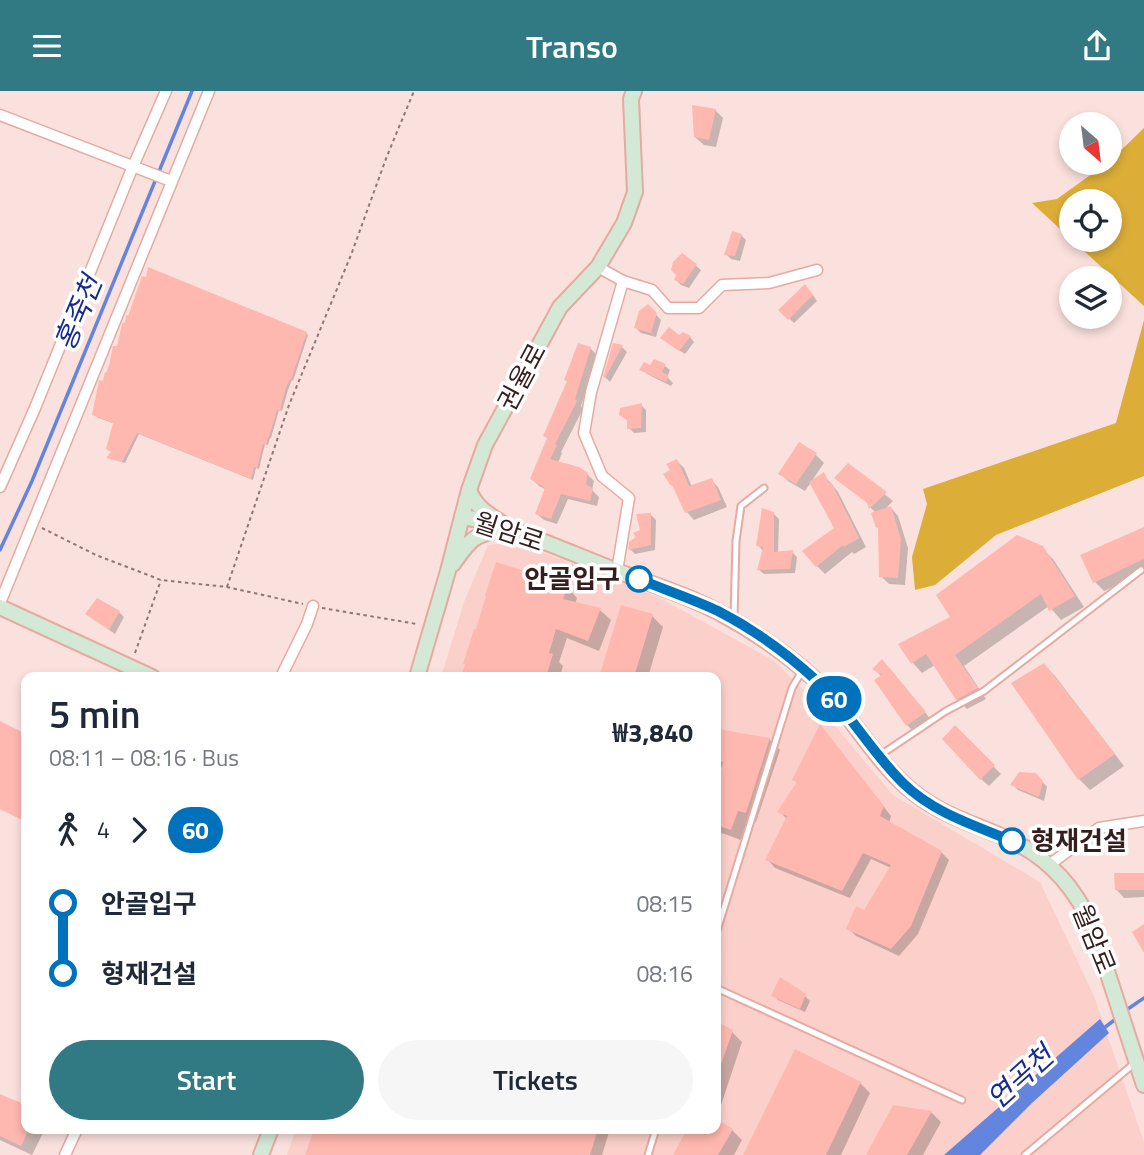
<!DOCTYPE html>
<html lang="en">
<head>
<meta charset="utf-8">
<style>
	body { margin:0; font-family:"Titillium Web","Noto Sans KR",sans-serif; background:#f6f6f7; color:#1f2937; height:100vh; display:flex; flex-direction:column; font-size:26px; white-space:nowrap }
	* { box-sizing:border-box; margin:0 }
	p { font-size:23px; color:#747a83 }
	.icon { flex:none; width:38px; height:38px; fill:none; stroke:currentColor; stroke-width:2; stroke-linecap:round; stroke-linejoin:round }
	.map { position:relative; flex:1; overflow:hidden }
	.sheet { position:absolute; left:21px; top:581px; width:700px; height:462px; display:flex; flex-direction:column; background:#fff; border-radius:14px; box-shadow:0 4px 10px #0003 }
	.sheet>* { flex:none }
	.badge { padding:0 14px; border-radius:23px; font-size:24px; line-height:46px }
	.needle { width:46px; rotate:152deg }
	.controls { position:absolute; left:1059px; top:21px; display:grid; gap:14px }
	.controls a { display:grid; place-items:center; width:63px; height:63px; border-radius:50%; background:#fff; box-shadow:0 4px 10px #0003; font-size:35px }
	.map>.badge { position:absolute; translate:-50% -50%; box-shadow:0 0 0 4px #fff }
	.legs { display:flex; align-items:center; gap:10px; height:77px; padding:0 28px; font-size:23px }
	.legs p { margin-inline-start:auto }
	.head { display:flex; align-items:center; justify-content:space-between; height:119px; padding:0 28px }
	h1 { font-size:38px; font-weight:600; line-height:52px }
	.primary-button { display:flex; gap:14px; margin-top:auto; padding:14px 28px }
	.primary-button a { flex:1; height:80px; border-radius:42px; background:#317983; color:#fff; font-size:28px; font-weight:600; line-height:80px; text-align:center }
	.primary-button a+a { background:#f6f6f7; color:#1f2937 }
	ul { padding:0 28px; list-style:none }
	li { display:flex; align-items:center; gap:24px; height:70px; font-size:26px }
	li i { display:grid; place-items:center; width:10px; height:100%; margin:0 9px; background:currentColor }
	li i::after { content:''; width:18px; height:18px; margin:-9px; border:5px solid; border-radius:50%; background:#fff }
	li p { margin-inline-start:auto }
	li:first-child i { background:linear-gradient(#0000 50%,currentColor 0) }
	li:last-child i { background:linear-gradient(currentColor 50%,#0000 0) }
	header { display:flex; justify-content:space-between; align-items:center; height:91px; padding:0 28px; background:#317983; color:#fff; font-size:32px; font-weight:600 }
	.map>svg:first-child { display:block }
</style>
</head>
<body>
<header><svg class="icon" aria-label="menu" viewBox="0 0 24 24"><path d="M4 6h16M4 12h16M4 18h16"/></svg>Transo<svg class="icon" aria-label="share" viewBox="0 0 24 24"><path d="M12 15V3M7 8l5-5 5 5M5 13v7h14v-7"/></svg></header>
<div class="map">
<svg width="1144" height="1064" viewBox="0 0 1144 1064">
	<rect width="100%" height="100%" fill="#fbe1de"/>
	<path fill="#fbd0ca" d="M516,451L656,505L773,569L811,606L893,704L1040,791L1094,905L1144,1051V1064H287L296,1038H716V586H441L464,511L488,454Z"/>
	<path fill="#dcae38" d="M1144,37V215L1072,149H1110V110H1071V148L1032,112L1057,108L1107,72H1110V70Z
		M1144,229V385L996,444L935,494L915,499L912,466L927,413L923,398L1116,332Z"/>
	<path fill="#6385de" d="M1100,928L1109,942L1032,1012L980,1064H944Z"/>
	<path fill="#0003" d="M715,19L723,27L716,56L704,54L695,46Z
		M741,144L746,149L740,170L731,168L726,163Z
		M682,164L701,179L689,197L681,194L676,189Z
		M810,200L817,210L794,232L780,219Z
		M648,215L661,229L656,246L641,242L636,237Z
		M306,242L308,244L293,290L292,289L288,299L282,320L279,319L271,347H270L268,354L265,353L259,378L256,377L253,389L139,343L125,372L109,367L112,361L115,333L96,326Z
		M690,246L694,251L685,263L668,252L680,247Z
		M614,254L622,256L627,261L610,291L605,286Z
		M590,257L597,264L581,315L583,318L561,361L562,362L558,372L587,383L594,390L592,399L599,406L597,415L568,408L557,433L544,429L537,423L547,399L539,395L532,388Z
		M665,275L670,279L667,286L673,292L671,295L647,283L642,278Z
		M641,314L646,319V341L634,342L629,337V331L621,324Z
		M799,354L816,364L824,372L805,400L788,390L780,382Z
		M677,370L684,377L692,396L711,389L718,396L727,416L694,429L687,421L675,397L672,380Z
		M848,374L893,410L883,420L891,417L898,425L908,457L905,494L889,493L881,485L880,439L877,436L876,422L871,417Z
		M823,383L838,401L866,456L854,463L852,461L825,483L817,475L837,438Z
		M773,422L779,428L778,462L792,461L797,466L795,482L764,483L759,479L764,461L758,454Z
		M651,424L656,429L655,459L635,463L630,458Z
		M1144,438V482L1104,500L1095,491Z
		M1042,457L1053,468L1084,516L1061,529L1049,515L964,575L986,608L967,618L957,608L935,574L922,582L912,571L952,526Z
		M567,496L577,507L575,513L600,519L611,529L599,560L567,547L559,571L563,575L560,586H463L467,574Z
		M622,516L652,525L663,536L648,586H601Z
		M119,521L124,526L115,543L87,523Z
		M1044,574L1055,585L1124,675L1090,699L1079,688Z
		M874,578H890L932,630L915,642L907,634L882,586Z
		M955,637L1001,683L989,695L981,688Z
		M716,638L769,648L780,659L756,731L748,730L741,749L716,740V710L719,700L723,677L716,675Z
		M827,643L891,725L889,732L941,761L949,769L918,843L899,865L856,845L848,837L864,821L891,777L871,768L850,807L775,777L768,769L788,729L780,721L798,693L794,688Z
		M1041,689L1047,696L1044,710L1018,699L1013,694Z
		M1144,783V806L1124,807L1116,798Z
		M773,904L805,905L810,910L805,921L778,909Z
		M716,932L732,941L742,951L716,1029Z
		M860,992L870,1002L841,1064H745Z
		M0,1005L26,1016V1038H45L32,1064L0,1049Z
		M931,1021L941,1031L923,1064H868Z
		M716,1030L732,1039L742,1049L734,1064H675L689,1038H716Z
		M316,1038H610L602,1064H307Z"/>
	<g fill="none" stroke-linecap="round" stroke-linejoin="round">
		<path stroke="#6385de" stroke-width="3.5" d="M0,459L32,390L192,0
			M1125,920L1144,907
			M1104,937L1117,927"/>
	</g>
	<path fill="#ffb8af" d="M692,14L716,18L709,49L694,46Z
		M732,140L742,143L735,165L724,164Z
		M682,162L697,173L683,193L674,189L676,184L671,179L673,171Z
		M148,176L307,241L291,289H290L286,296L280,320L277,319L269,346H268L266,354L263,353L257,377L254,376L251,388L137,342L122,371L106,367L111,361L106,358L113,332L92,324L99,289L103,290L105,281L106,282L109,274L113,255H117L122,233L123,231L125,232L126,224L128,225L142,185L146,186Z
		M805,193L813,204L788,229L778,219Z
		M648,213L657,222L651,242L634,237L639,220Z
		M669,236L679,244L683,241L691,245L679,260L660,247Z
		M578,252L591,256L575,308L577,310L555,353L557,354L550,368L579,376L588,382L586,393L593,398L590,410L561,403L551,428L535,423L545,397L530,388L547,347L543,345L567,290L564,289Z
		M613,252L623,254L605,287L603,286L604,283Z
		M654,268L666,273L662,281L669,285L666,291L639,279L644,271L650,274Z
		M642,312L641,337L627,338V329L619,324L620,317Z
		M799,351L817,362L796,393L778,383Z
		M677,368L689,395L712,387L721,409L685,422L672,394L671,395L663,383L670,379L666,373Z
		M848,372L887,401L869,418L867,412L834,387Z
		M824,381L829,392L831,391L859,447L844,456L843,454L816,476L802,460L834,437L809,391Z
		M891,415L901,448L898,487L879,486L878,435L876,437L871,422Z
		M762,417L774,421V461L793,459L790,478L757,479L763,456L756,455Z
		M651,422V454L628,459L629,451L636,446L633,442L640,439L636,423Z
		M1144,436V468L1093,492L1080,464Z
		M1017,444L1043,455L1075,505L1049,520L1041,503L955,564L978,597L956,609L926,563L911,573L898,553L950,526L936,504Z
		M496,471L568,494L563,508L601,517L588,550L556,538L549,562L553,563L546,586H461L465,573H463L474,538H476L486,505L485,504Z
		M97,507L120,520L109,539L85,523Z
		M621,514L653,523L634,586H599Z
		M882,568L926,621L906,635L874,589L882,584L872,578Z
		M1044,572L1115,663L1078,689L1011,592Z
		M0,630L26,643V731L0,718Z
		M820,633L884,715L880,725L942,760L911,835L891,858L846,838L856,815L864,819L891,774L863,762L842,800L765,769L787,725L777,721L797,691L792,689Z
		M955,634L995,674L980,689L942,648Z
		M716,635L724,639L770,647L746,722L738,720L731,739L716,734V705L723,671L716,669Z
		M1019,681L1036,682L1043,690L1039,706L1010,694Z
		M1114,782H1144V799H1115Z
		M1144,833V862L1132,841Z
		M780,886L806,903L800,918L771,905Z
		M716,930L733,939L717,985L716,984Z
		M795,958L861,991L826,1064H743Z
		M0,1003L26,1014V1038H29L21,1055L0,1045Z
		M893,1014L932,1020L907,1064H866Z
		M716,1028L733,1038L718,1064H673L687,1038H716Z
		M314,1038H598L590,1064H305Z"/>
	<g fill="none" stroke-linecap="round" stroke-linejoin="round">
		<g stroke="#e5aaa2" stroke-width="9">
			<path id="lane" d="M734,527L736,450L741,415L764,397
				M879,665L946,620L984,600L1141,479
				M716,843L792,597L802,580
				M716,897L962,1009
				M648,1064L656,1038
				M1025,1064L1136,971"/>
		</g>
		<g stroke="#e5aaa2" stroke-width="13">
			<path id="street" d="M0,24L171,90
				M598,176L623,190L652,199L668,217H699L722,194L769,192L817,179
				M0,396L35,317L131,80L166,0
				M617,480L629,407L602,385L584,342L591,301L623,190
				M0,512L209,0
				M281,586L307,533L313,515
				M1049,774L1099,737L1144,730
				M65,1064L77,1038"/>
		</g>
		<g stroke="#e5aaa2" stroke-width="18">
			<path id="secondary" d="M469,399C475,415 487,423 502,432
				M462,425C479,430 496,433 513,439C546,451 579,465 612,478C647,492 688,504 720,522C752,539 784,561 811,585C852,621 877,677 921,707C949,727 981,735 1012,750C1051,768 1076,798 1093,837L1144,994
				M453,473C469,450 474,442 503,439
				M0,516L152,586
				M417,586L448,480L469,399L485,354L560,216L598,176L624,132L635,101L631,8L634,0
				M261,1064L271,1038"/>
		</g>
		<path stroke="#8f7774" stroke-width="2" stroke-dasharray="3.5 3.5" stroke-linecap="butt" d="M42,437L96,464L161,489L227,496L303,513
			M227,496L289,314L351,164L387,65L414,0
			M322,517L417,533
			M135,562L161,489"/>
		<use href="#lane" stroke="#fff" stroke-width="5"/>
		<use href="#street" stroke="#fff" stroke-width="10"/>
		<use href="#secondary" stroke="#d4e8d6" stroke-width="14"/>
	</g>
	<g fill="none" stroke-linecap="round" stroke-linejoin="round">
		<g stroke="#fff" stroke-width="16">
			<path id="line-1" d="M639,488C665,499 693,508 718,520C753,538 789,564 818,591C850,622 872,662 904,693C934,722 974,734 1012,750"/>
		</g>
		<use href="#line-1" stroke="#0072bc" stroke-width="10"/>
	</g>
	<g fill="#fff" stroke="#0072bc" stroke-width="3.5">
		<circle cx="639" cy="488" r="12"/>
		<circle cx="1012" cy="750" r="12"/>
	</g>
	<g text-anchor="middle" stroke-width="7" stroke-linejoin="round" paint-order="stroke">
		<g font-size="26" fill="#351e1c" stroke="#fff">
			<text transform="translate(522 286) rotate(-62)" y="9">권율로</text>
			<text transform="translate(509 441) rotate(18)" y="9">월암로</text>
			<text transform="translate(1094 848) rotate(68)" y="9">월암로</text>
		</g>
		<g font-size="26" font-weight="bold" fill="#351e1c" stroke="#fff" text-anchor="end">
			<text x="620" y="497">안골입구</text>
			<text x="1031" y="759" text-anchor="start">형재건설</text>
		</g>
		<g font-size="28" font-style="italic" fill="#162c93" stroke="#fff">
			<text transform="translate(78 222) rotate(-67)" y="10">홍죽천</text>
			<text transform="translate(1020 986) rotate(-42)" y="10">연곡천</text>
		</g>
	</g>
</svg>
<div class="controls">
<a><svg class="needle" viewBox="-14 -14 28 28"><path d="M0-13l5 13h-10z" fill="#e53935"/><path d="M0 13l5-13h-10z" fill="#747a83"/></svg></a>
<a><svg class="icon" aria-label="locate" viewBox="0 0 24 24"><circle cx="12" cy="12" r="6"/><path d="M12 2v4M12 18v4M2 12h4M18 12h4"/></svg></a>
<a><svg class="icon" aria-label="layers" viewBox="0 0 24 24"><path d="M12 4l9 5-9 5-9-5zM3 14l9 5 9-5"/></svg></a>
</div>
<b class="badge" style="left:834px;top:608px;background:#0072bc;color:#fff">60</b>
<section class="sheet">
<div class="head"><div><h1>5 min</h1><p>08:11 – 08:16 · Bus</p></div><b>₩3,840</b></div>
<div class="legs"><svg class="icon" aria-label="walk" viewBox="0 0 24 24"><circle cx="13" cy="4" r="2"/><path d="M13 8l-2 6 4 7M11 14l-3 7M7 12l3-4h3l4 4"/></svg>4<svg class="icon" aria-label="forward" viewBox="0 0 24 24"><path d="M9 5l7 7-7 7"/></svg><b class="badge" style="background:#0072bc;color:#fff">60</b></div>
<ul>
<li><i style="color:#0072bc"></i><b>안골입구</b><p>08:15</p></li>
<li><i style="color:#0072bc"></i><b>형재건설</b><p>08:16</p></li>
</ul>
<div class="primary-button"><a>Start</a><a>Tickets</a></div>
</section>
</div>
</body>
</html>
